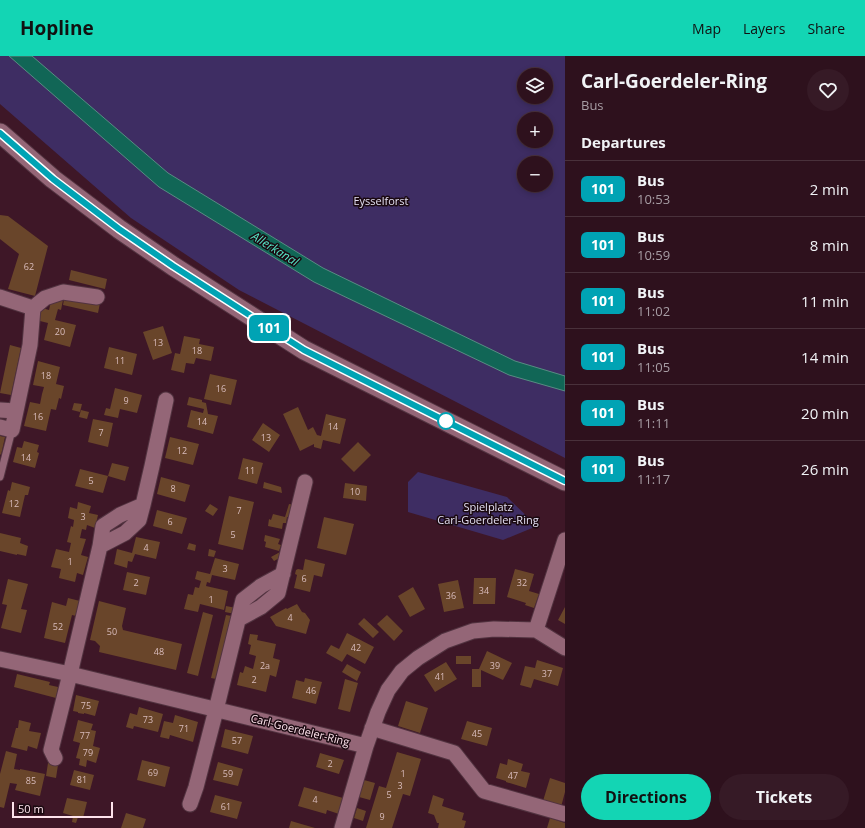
<!DOCTYPE html>
<html lang="en">
<head>
<meta charset="utf-8">
<style>
	body { margin:0; font-family:"Open Sans",sans-serif; background:#361a26; color:#f1f3f6; height:100vh; display:flex; flex-direction:column; font-size:15px; white-space:nowrap }
	* { box-sizing:border-box; margin:0 }
	p { font-size:13px; color:#a79da4 }
	.icon { flex:none; width:22px; height:22px; fill:none; stroke:currentColor; stroke-width:2; stroke-linecap:round; stroke-linejoin:round }
	.map { position:relative; flex:1; overflow:hidden }
	.panel { display:flex; flex-direction:column; background:#2e111d; width:300px }
	.panel>* { flex:none }
	.badge { padding:0 8px; border-radius:6px; font-size:14px; line-height:26px }
	.tools { position:absolute; left:517px; top:12px; display:grid; gap:8px }
	.tools a { display:grid; place-items:center; width:36px; height:36px; border-radius:50%; background:#2e111d; box-shadow:0 2px 6px #0003,0 0 0 1px #49313b; font-size:20px }
	.scale { position:absolute; left:12px; bottom:10px; width:101px; box-sizing:border-box; padding-left:4px; border:2px solid #fee3ec; border-top:0; font-size:11px; line-height:14px; white-space:nowrap; color:#fee3ec; -webkit-text-stroke:3px #1a0910; paint-order:stroke }
	.map>.badge { position:absolute; translate:-50% -50%; box-shadow:0 0 0 2px #fff }
	h2 { padding:0 16px; font-size:15px; line-height:36px }
	.round { display:grid; place-items:center; flex:none; width:42px; height:42px; border-radius:21px; background:#361a26 }
	.overview { display:flex; align-items:center; justify-content:space-between; height:68px; padding:0 16px }
	h1 { font-size:19px; font-weight:700; line-height:30px }
	.action { display:flex; gap:8px; margin-top:auto; padding:8px 16px }
	.action a { flex:1; height:46px; border-radius:24px; background:#13d5b4; color:#111; font-size:16px; font-weight:700; line-height:46px; text-align:center }
	.action a+a { background:#361a26; color:#f1f3f6 }
	ul { padding:0; list-style:none }
	li { display:flex; align-items:center; gap:12px; height:56px; padding:0 16px; border-top:1px solid #49313b }
	li div { flex:1 }
	li b { display:block; font-size:15px }
	li em { font-style:normal }
	li .badge { min-width:44px; font-weight:700; text-align:center }
	header { display:flex; align-items:center; gap:24px; box-sizing:border-box; height:56px; padding:0 20px; background:#13d5b4; color:#111 }
	header strong { font-size:19px }
	nav { display:flex; gap:22px; margin-inline-start:auto; font-size:14px }
	main { display:flex; flex:1; min-height:0 }
	.map>svg:first-child { display:block }
</style>
</head>
<body>
<header>
<strong>Hopline</strong>
<nav><a>Map</a><a>Layers</a><a>Share</a></nav>
</header>
<main>
<div class="map">
<svg width="565" height="772" viewBox="0 0 565 772">
	<rect width="100%" height="100%" fill="#3e1727"/>
	<path fill="#3e2d63" fill-rule="evenodd" d="M0,0H565V402L239,234L131,162L0,48ZM524,19H546V41H524ZM524,63H546V85H524ZM524,107H546V129H524Z
		M418,416L507,441L537,470L503,484L408,456V426Z"/>
	<path fill="#116656" stroke="#588c83" d="M9,0H32L168,117L323,212L515,305L565,320V335L509,319L314,226L159,131Z"/>
	<path fill="#69452a" d="M0,159L8,160L48,190L35,240L8,233L19,198L0,183Z
		M71,214L107,223L105,233L69,224Z
		M65,238L100,247L98,257L63,249Z
		M52,241L63,244L61,254L58,253L55,264L76,269L70,291L44,284L48,267L36,264L39,251L49,254Z
		M163,270L172,297L153,304L143,276Z
		M184,280L200,283L199,288L214,291L211,305L196,302L194,308L186,307L184,317L171,314L175,297L180,298Z
		M10,289L21,292L11,339L0,337Z
		M109,291L137,298L132,319L104,312Z
		M38,305L60,311L56,328L64,330L61,343L59,342L56,354L51,353L46,375L24,370L30,346L40,348L42,338L44,331L33,329Z
		M210,318L237,324L231,349L204,343Z
		M115,332L142,339L137,357L120,353L118,362L104,359L106,352L110,353Z
		M189,341L202,344V346L206,347L208,358L218,360L213,378L187,371L191,354L203,357L204,353L187,349Z
		M74,347L82,348L80,356L72,354Z
		M298,351L308,374L313,371L317,379L321,380L326,358L346,363L340,388L323,384L321,393L314,391V388L300,395L283,358Z
		M81,354L89,356L87,363L79,361Z
		M93,363L113,367L108,391L88,386Z
		M263,367L280,379L269,396L252,384Z
		M0,380L5,381L1,399L0,398Z
		M170,381L199,388L193,409L165,402Z
		M24,385L39,389L37,396L39,397L35,412L13,406L17,391L22,392Z
		M358,386L371,399L354,416L341,403Z
		M243,402L263,407L257,428L238,423Z
		M112,407L129,411L125,425L108,420L103,437L75,430L80,413L108,420Z
		M161,421L190,429L185,446L157,438Z
		M12,426L30,431L28,439H25L20,461L2,457L8,434L10,435Z
		M264,426L281,431L282,437L263,432Z
		M345,427L367,430L366,445L343,442Z
		M229,440L254,446L243,494L218,488Z
		M78,446L91,450L89,457L98,459L95,472L87,469L86,474L82,473L80,482L86,483L81,499L88,501L83,519L77,517L75,526L59,522L61,513L51,511L56,493L69,496L71,487L67,486L71,470L73,471L74,464L68,462L70,451L77,453Z
		M210,448L218,453L213,460L205,455Z
		M289,448L295,449L292,462L287,461L286,467H283L282,473L268,470L269,463L271,464L273,458L285,461Z
		M157,454L187,462L182,478L153,470Z
		M324,461L354,468L346,499L317,492Z
		M0,477L21,482L20,487L28,490L26,500L17,498V499L0,495Z
		M265,479L280,483L278,488L281,489L279,495L265,491L266,486L264,485Z
		M136,481L160,486L156,503L135,498L132,506L128,505L127,512L114,508L117,493L132,497Z
		M189,487L196,489L195,495L187,493Z
		M209,493L216,495L214,501L208,500Z
		M280,496L283,500L274,505L271,501Z
		M215,502L239,508L235,524L212,519L210,527L207,526L206,530L228,535L224,554L200,548L198,556L184,553L188,538L193,539L195,531L199,532L201,525L195,523L197,515L210,518Z
		M305,503L325,508L322,521L314,519L310,536L294,532L297,519L295,518L296,514L298,513L303,514Z
		M515,513L534,518L529,535L539,538L534,552L525,549L526,547L507,541Z
		M127,516L150,521L146,539L123,534Z
		M474,522H496L495,548H473Z
		M8,523L28,528L21,553L27,554L21,577L1,572L7,549L2,548Z
		M458,524L464,552L444,556L438,528Z
		M413,531L425,553L410,561L398,540Z
		M68,542L80,545L76,560L72,559L65,587L44,582L52,546L66,550Z
		M99,545L126,552L122,570L123,574L182,588L176,614L99,596L100,590L95,585L90,584Z
		M297,548L302,556L305,557L310,564L306,578L276,570L270,561L286,552L287,553Z
		M226,550L236,552L235,558L225,556Z
		M565,551V568L558,564Z
		M203,556L213,559L198,620L187,617Z
		M226,559L237,561L221,624L211,622Z
		M387,559L403,575L394,585L377,568Z
		M364,562L379,576L373,582L358,568Z
		M347,577L374,591L365,608L347,598L342,606L326,597L331,589L339,593Z
		M250,578L258,579L257,584L276,588L273,602L280,604L276,621L270,619L266,636L237,629L240,616L243,617L245,610L253,613L256,600L249,598L251,589L248,588Z
		M487,595L512,607L503,624L481,614V631H472V613H479Z
		M456,600H471V608H456Z
		M537,604L563,612L558,630L534,623L531,632L520,629L525,610L535,612Z
		M446,606L457,623L435,636L424,619Z
		M347,608L361,616L357,625L342,616Z
		M17,618L50,626L49,629L58,631L56,642L14,631Z
		M305,622L322,626L316,648L292,642L296,624L304,626Z
		M345,623L358,627L350,656L338,653Z
		M76,639L99,645L95,660L84,657V658L78,657V656L73,655Z
		M406,645L428,652L420,677L398,670Z
		M139,651L163,658L158,676L134,670L133,673L126,671L130,657L137,659Z
		M175,659L198,666L193,686L170,679L169,683L160,681L164,665L173,667Z
		M19,664L31,667L29,675L41,677L37,693L28,690L27,695L11,691L16,672H18Z
		M78,664L93,668L91,674L96,675L93,690L100,692L96,707L87,704L86,711L79,709L80,703L76,702L80,687L73,685Z
		M467,665L492,672L487,690L461,683Z
		M225,673L253,680L248,698L221,691Z
		M6,695L17,698L14,713L20,714V713L45,718L40,740L15,734L17,728L10,727L4,752L0,751V718Z
		M397,696L421,703L410,740L403,738L392,772H366L379,730L386,732Z
		M320,697L344,704L339,718L316,711Z
		M508,703L523,708L521,715L530,717L526,732L506,726V725L496,722L500,707L507,709Z
		M142,704L170,711L165,731L137,724Z
		M218,706L243,713L238,730L213,724Z
		M48,707L58,709L56,722L46,720Z
		M74,714L94,719L90,734L70,729Z
		M550,722L565,727V736L561,751L543,745Z
		M364,724L375,727L370,744L359,741Z
		M304,731L343,742L339,758L327,754L326,758L298,750Z
		M215,739L242,746L237,763L210,756Z
		M433,739L444,743L442,750L464,757L462,764L466,765L464,772H438L439,767H437L434,759L428,757Z
		M67,742L87,746L83,762L78,761L76,767L72,766L73,760L63,757Z
		M357,752L366,755L363,765L354,762Z
		M126,757L146,763L143,772H121Z
		M550,762L565,767V772H547Z
		M291,765L315,772H289Z"/>
	<g fill="none" stroke-linecap="round" stroke-linejoin="round">
		<g stroke="#523340" stroke-width="9">
			<path id="service" d="M0,421L12,374"/>
		</g>
		<g stroke="#523340" stroke-width="17">
			<path id="minor" d="M0,241L33,252L45,242L63,236L97,241
				M0,354L15,355
				M0,371L12,374L30,289L33,252
				M100,490L125,477L139,464L143,449L152,410L166,344
				M239,563L261,551L278,537L305,426
				M536,574L565,484
				M0,603L70,618L366,690
				M372,672L454,697L484,735L565,758
				M55,702L51,694L70,618L100,490L103,470L120,459L143,449
				M190,748L196,731L216,654L243,544L261,530L283,518
				M342,772L366,690L378,656L388,634L402,615L418,602L445,585L473,575L494,573L536,574L565,592"/>
		</g>
		<g stroke="#523340" stroke-width="21">
			<path id="tertiary" d="M0,77L53,123L119,173L173,210L304,294L565,425"/>
		</g>
		<use href="#service" stroke="#946677" stroke-width="7"/>
		<use href="#minor" stroke="#946677" stroke-width="15"/>
		<use href="#tertiary" stroke="#946677" stroke-width="19"/>
	</g>
	<g fill="none" stroke-linecap="round" stroke-linejoin="round">
		<g stroke="#fff" stroke-width="9">
			<path id="line" d="M0,77L53,123L119,173L173,210L304,294L565,425"/>
		</g>
		<use href="#line" stroke="#00a3b4" stroke-width="6"/>
	</g>
	<circle fill="#fff" stroke="#00a3b4" stroke-width="2" cx="446" cy="365" r="8"/>
	<g text-anchor="middle" stroke-width="3" stroke-linejoin="round" paint-order="stroke">
		<g font-size="9" fill="#d9bcbc">
			<text x="29" y="214">62</text>
			<text x="60" y="279">20</text>
			<text x="158" y="290">13</text>
			<text x="197" y="298">18</text>
			<text x="120" y="308">11</text>
			<text x="46" y="323">18</text>
			<text x="221" y="336">16</text>
			<text x="126" y="348">9</text>
			<text x="38" y="364">16</text>
			<text x="202" y="369">14</text>
			<text x="333" y="374">14</text>
			<text x="101" y="380">7</text>
			<text x="266" y="385">13</text>
			<text x="182" y="398">12</text>
			<text x="26" y="405">14</text>
			<text x="250" y="418">11</text>
			<text x="91" y="428">5</text>
			<text x="173" y="436">8</text>
			<text x="355" y="439">10</text>
			<text x="14" y="451">12</text>
			<text x="239" y="458">7</text>
			<text x="83" y="464">3</text>
			<text x="170" y="469">6</text>
			<text x="233" y="482">5</text>
			<text x="146" y="495">4</text>
			<text x="70" y="509">1</text>
			<text x="225" y="516">3</text>
			<text x="304" y="526">6</text>
			<text x="136" y="530">2</text>
			<text x="522" y="530">32</text>
			<text x="484" y="538">34</text>
			<text x="451" y="543">36</text>
			<text x="211" y="547">1</text>
			<text x="290" y="565">4</text>
			<text x="58" y="574">52</text>
			<text x="112" y="579">50</text>
			<text x="356" y="595">42</text>
			<text x="159" y="599">48</text>
			<text x="265" y="613">2a</text>
			<text x="495" y="613">39</text>
			<text x="547" y="621">37</text>
			<text x="440" y="624">41</text>
			<text x="254" y="627">2</text>
			<text x="311" y="638">46</text>
			<text x="86" y="653">75</text>
			<text x="148" y="667">73</text>
			<text x="184" y="676">71</text>
			<text x="477" y="681">45</text>
			<text x="85" y="683">77</text>
			<text x="237" y="688">57</text>
			<text x="88" y="700">79</text>
			<text x="330" y="711">2</text>
			<text x="153" y="720">69</text>
			<text x="228" y="721">59</text>
			<text x="403" y="721">1</text>
			<text x="513" y="723">47</text>
			<text x="82" y="727">81</text>
			<text x="31" y="728">85</text>
			<text x="400" y="733">3</text>
			<text x="389" y="742">5</text>
			<text x="315" y="747">4</text>
			<text x="226" y="754">61</text>
			<text x="382" y="764">9</text>
		</g>
		<g font-size="11" fill="#e3dff2" stroke="#1a0910">
			<text x="381" y="149">Eysselforst</text>
			<text x="488" y="455">Spielplatz<tspan x="488" dy="13">Carl-Goerdeler-Ring</tspan></text>
		</g>
		<g font-size="11" fill="#fee3ec" stroke="#1a0910">
			<text transform="translate(300 674) rotate(14)" y="4">Carl-Goerdeler-Ring</text>
		</g>
		<g font-size="12" font-style="italic" fill="#57e6c7" stroke="#1a0910">
			<text transform="translate(275 193) rotate(32)" y="4">Allerkanal</text>
		</g>
	</g>
</svg>
<div class="tools">
<a><svg class="icon" aria-label="layers" viewBox="0 0 24 24"><path d="M12 4l9 5-9 5-9-5zM3 14l9 5 9-5"/></svg></a>
<a>+</a>
<a>−</a>
</div>
<div class="scale">50 m</div>
<b class="badge" style="left:269px;top:272px;background:#00a3b4;color:#fff">101</b>
</div>
<section class="panel">
<div class="overview"><div><h1>Carl-Goerdeler-Ring</h1><p>Bus</p></div><a class="round"><svg class="icon" aria-label="heart" viewBox="0 0 24 24"><path d="M12 20l-8-8c-3-5 5-10 8-4 3-6 11-1 8 4z"/></svg></a></div>
<h2>Departures</h2>
<ul>
<li><span class="badge" style="background:#00a3b4;color:#fff">101</span><div><b>Bus</b><p>10:53</p></div><em>2 min</em></li>
<li><span class="badge" style="background:#00a3b4;color:#fff">101</span><div><b>Bus</b><p>10:59</p></div><em>8 min</em></li>
<li><span class="badge" style="background:#00a3b4;color:#fff">101</span><div><b>Bus</b><p>11:02</p></div><em>11 min</em></li>
<li><span class="badge" style="background:#00a3b4;color:#fff">101</span><div><b>Bus</b><p>11:05</p></div><em>14 min</em></li>
<li><span class="badge" style="background:#00a3b4;color:#fff">101</span><div><b>Bus</b><p>11:11</p></div><em>20 min</em></li>
<li><span class="badge" style="background:#00a3b4;color:#fff">101</span><div><b>Bus</b><p>11:17</p></div><em>26 min</em></li>
</ul>
<div class="action"><a>Directions</a><a>Tickets</a></div>
</section>
</main>
</body>
</html>
